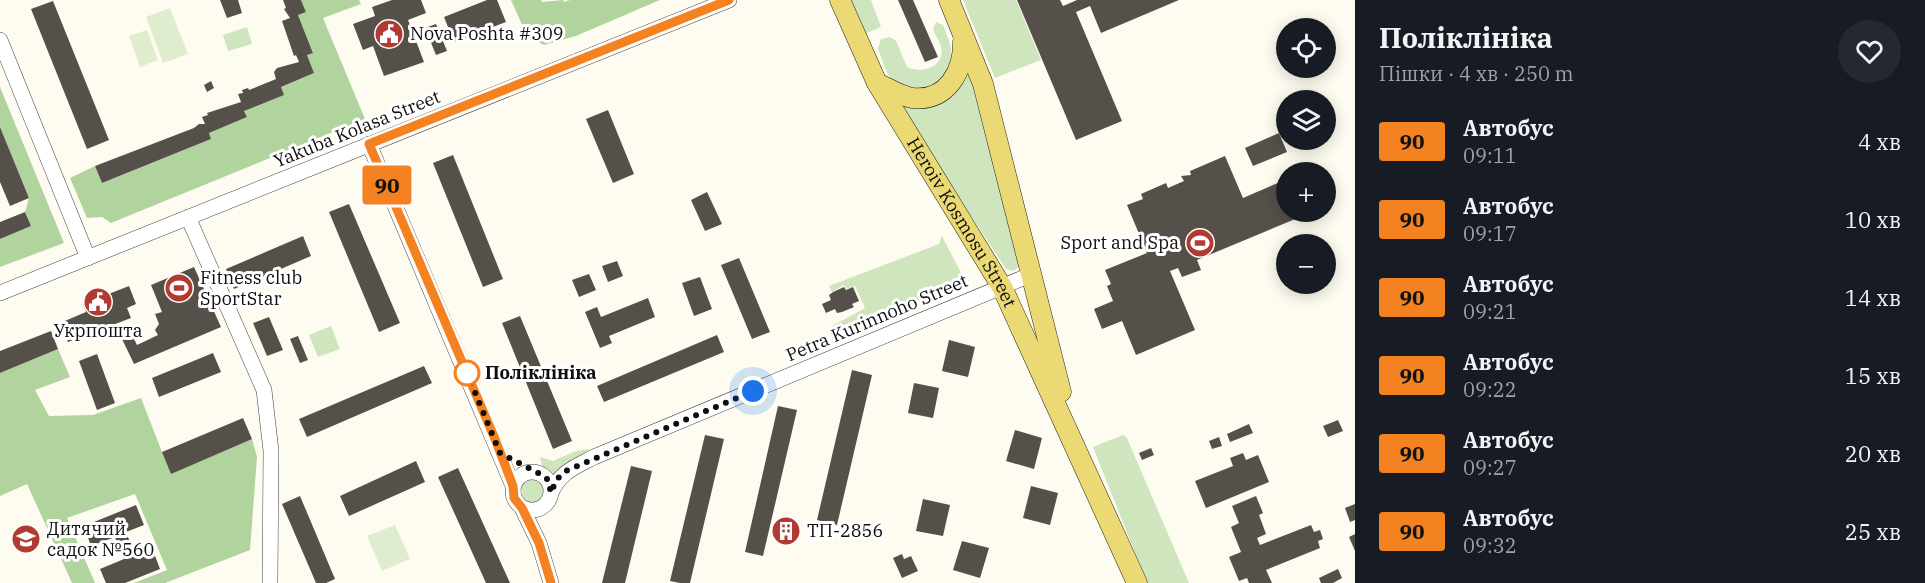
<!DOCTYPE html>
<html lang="uk">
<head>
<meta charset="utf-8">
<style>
	body { margin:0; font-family:"IBM Plex Serif",serif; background:#242831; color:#f1f3f6; height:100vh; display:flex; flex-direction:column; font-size:22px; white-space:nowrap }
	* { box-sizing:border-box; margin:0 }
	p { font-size:20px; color:#9ea1a6 }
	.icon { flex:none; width:33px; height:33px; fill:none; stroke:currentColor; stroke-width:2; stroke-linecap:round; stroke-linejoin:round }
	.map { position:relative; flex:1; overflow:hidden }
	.side { display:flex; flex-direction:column; background:#171b24; width:570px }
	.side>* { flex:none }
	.badge { padding:0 12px; border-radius:4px; font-size:21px; line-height:39px }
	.fabs { position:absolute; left:1276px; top:18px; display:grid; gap:12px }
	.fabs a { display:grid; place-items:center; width:60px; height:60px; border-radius:50%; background:#171b24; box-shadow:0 3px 15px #0003; font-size:30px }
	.you { position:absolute; width:30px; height:30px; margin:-15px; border:4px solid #fff; border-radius:50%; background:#1a73e8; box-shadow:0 0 0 9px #1a73e833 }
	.map>.badge { position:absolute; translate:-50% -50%; box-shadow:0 0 0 3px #fff }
	.round { display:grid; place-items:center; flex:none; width:63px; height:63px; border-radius:32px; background:#242831 }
	.summary { display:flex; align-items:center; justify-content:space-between; height:102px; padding:0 24px }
	h1 { font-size:28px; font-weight:800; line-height:45px }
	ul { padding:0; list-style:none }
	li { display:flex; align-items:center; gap:18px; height:78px; padding:0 24px }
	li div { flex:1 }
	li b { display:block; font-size:22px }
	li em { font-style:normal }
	li .badge { min-width:66px; font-weight:700; text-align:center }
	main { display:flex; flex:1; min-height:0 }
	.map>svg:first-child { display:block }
</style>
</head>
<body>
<main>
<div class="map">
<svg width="1355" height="583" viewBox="0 0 1355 583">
	<rect width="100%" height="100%" fill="#fefcf0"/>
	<path fill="#cee5bd" d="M847,0H871L881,27L862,35Z
		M963,0H1016L1041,60L995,78Z
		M936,22L943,25C948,38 954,50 950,65C944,90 907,99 891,79C885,71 882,58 878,49L881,39L890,37L896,41L907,67C921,74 945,68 941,47C940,42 935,35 933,29Z
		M247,27L252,44L228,51L223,35Z
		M971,66L1020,265L1014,271L1006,269L897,103C933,115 960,101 971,66Z
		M942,236L962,275L960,284L837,336L832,326L865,308L855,286L846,289L844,285L832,292L829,286L939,244Z
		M331,326L340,349L318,357L309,335Z
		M1123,435L1127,438L1189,583H1147L1093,447Z
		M589,449L593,456L551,485L544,474L540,457L553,461L576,451Z
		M521 491a11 11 0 1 1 22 0a11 11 0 1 1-22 0Z"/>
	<path fill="#b1d49e" d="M301,0H359L361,4L323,18L365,119L111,223L102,217L87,218L70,178L95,166L102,183L211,139L209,133L247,117L244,111L281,87L314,73L307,55L313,52L298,15L306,12Z
		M511,0H541L542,2L563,0L564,2L570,0H660L576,36L544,45L527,36Z
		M0,87L64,243L0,267V239L31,226L25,212L29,198L0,127Z
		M58,349L70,377L35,390L49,416L93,415L141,398L162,452L252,439L257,457L250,550L165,583H134L167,570L135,494L67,518L95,583H72L27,484L0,496V373Z"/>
	<path fill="#dfedce" d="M170,8L188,54L163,63L146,17Z
		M147,30L158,60L140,67L129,36Z
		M395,525L410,559L382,571L367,536Z"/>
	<path fill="#56504b" d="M220,0H238L242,13L227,18Z
		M283,0H301L306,12L298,15L313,53L307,55L314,73L281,87L284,95L244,111L247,117L209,133L211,139L102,183L95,166L194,128L199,124H205L202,117L208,115L207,113L241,102L238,94L243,93L242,90L248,88L249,90L276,79L274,72L277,68L299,62L296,55L294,56L282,21L290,18L284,9L286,8Z
		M392,0H421L426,13L408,20L424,62L384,76L373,46L363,50L353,24L375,16L372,7Z
		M487,0H497L506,22L454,42L444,17Z
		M898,0H913L938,57L925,62Z
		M1017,0H1060L1063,6L1077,0H1179L1101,33L1090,6L1076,12L1122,121L1076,140Z
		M53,1L109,140L87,149L31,9Z
		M436,24L447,51L436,55L425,28Z
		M211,81L214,88L207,92L204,85Z
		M608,110L634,174L613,183L586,119Z
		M0,127L29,198L10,206L0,182Z
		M1279,133L1287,152L1253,166L1245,148Z
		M453,155L503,279L483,287L433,163Z
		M1225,156L1243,198L1287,179V212H1312L1197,260L1201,270L1182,277L1178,268L1170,271L1195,330L1136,355L1122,321L1102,329L1094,309L1113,301L1107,286L1111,284L1105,270L1147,253L1127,205L1143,199L1141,194L1166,183L1168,188L1184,181L1181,176L1191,175L1190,171Z
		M707,192L722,224L705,231L691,200Z
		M349,204L400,323L379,332L329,212Z
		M25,212L31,226L0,239V222Z
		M303,236L311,256L234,289L226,269Z
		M739,258L770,332L752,339L721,265Z
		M617,261L623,276L608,282L602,266Z
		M194,267L221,327L134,364L122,339L132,335L137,345L158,335L155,330L159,324L155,314L162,312L151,285Z
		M589,274L596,290L579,297L572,280Z
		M700,277L712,309L694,316L682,283Z
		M129,286L136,304L127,308L131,318L68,342L60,323L86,312L83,304Z
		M844,287L846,290L853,287L859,301L852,304L854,307L842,312L837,313L835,309L826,313L822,304L831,300L829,295L833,292Z
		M648,298L655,317L609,336L612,343L600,348L585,312L597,307L601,317Z
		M520,316L572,441L553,449L502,323Z
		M269,317L283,350L267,356L253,323Z
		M51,331L58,349L0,373V351Z
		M717,335L724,352L604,402L597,386Z
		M298,336L308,360L300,363L290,339Z
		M949,340L975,347L968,377L942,371Z
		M213,353L221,372L159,397L152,378Z
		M97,354L115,403L97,410L79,361Z
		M424,366L432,383L307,437L299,419Z
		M852,370L872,375L837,525L817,520Z
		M914,383L939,388L933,418L908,413Z
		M778,406L797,410L763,556L745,552Z
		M243,418L252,439L171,474L162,452Z
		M1338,420L1343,431L1328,437L1323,426Z
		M1249,424L1253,433L1230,442L1227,434Z
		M1015,430L1042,438L1034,469L1006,461Z
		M705,435L724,439L690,583H680L670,581Z
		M1219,437L1222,446L1212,449L1209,441Z
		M1151,448L1154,455L1142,460L1139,453Z
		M1243,453L1246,460L1258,455L1269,482L1206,508L1195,481L1233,466L1230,458Z
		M416,461L425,482L349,516L340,496Z
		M631,466L652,471L625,583H602Z
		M458,468L510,583H486L438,477Z
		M1031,486L1058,493L1050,525L1023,518Z
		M300,496L335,579L326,583H316L282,504Z
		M1256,496L1263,513L1259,515L1266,534L1257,538L1260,545L1311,525L1314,532L1320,530L1323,539L1318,541L1320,548L1266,570L1272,583H1249L1247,578L1239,581L1229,557L1241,552L1231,527L1239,523L1232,506Z
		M923,499L950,505L943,536L916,531Z
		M1355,504V520L1350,522L1345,508Z
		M136,505L144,525L126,532L135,555L152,548L160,569L125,583H106L100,569L124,559L115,537L91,546L84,526Z
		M784,526L790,527L787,536L782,534Z
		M1355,534V551L1349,537Z
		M962,541L989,548L980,578L953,570Z
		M902,554L904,559L911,556L918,571L902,578L893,558Z
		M1338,569L1342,578L1333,583H1321L1319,578Z"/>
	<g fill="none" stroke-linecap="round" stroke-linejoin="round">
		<g stroke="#414141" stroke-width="16">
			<path id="minor" d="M0,40L88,258
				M369,144L513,486
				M188,217L264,390L271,451L270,583
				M0,293L729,0
				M513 491a19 19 0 1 1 38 0a19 19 0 1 1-38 0Z
				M551,493C560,472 575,467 594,457L1030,275
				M522,508L539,543L551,583"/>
		</g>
		<g stroke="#1f1f1f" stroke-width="21">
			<g id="major">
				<path id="s1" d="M840,0L877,83L1002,287L1137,583"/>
				<path d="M949,0L983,84L1061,392"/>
				<path d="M877,83C888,88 900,96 912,98C947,102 964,71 963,41"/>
			</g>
		</g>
		<use href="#minor" stroke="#fff" stroke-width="15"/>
		<use href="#major" stroke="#ebda73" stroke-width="20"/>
	</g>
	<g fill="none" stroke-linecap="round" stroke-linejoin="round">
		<g stroke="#fff" stroke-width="14">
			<path id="line" d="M551,583L539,543L522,508L514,498L513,486L495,439L369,144L729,0"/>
		</g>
		<use href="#line" stroke="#f58220" stroke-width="9"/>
		<path stroke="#0e0e0e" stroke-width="6" stroke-dasharray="0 10.8" d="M467,373L500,453L544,476L548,480L551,493L556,480L566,471L753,391"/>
	</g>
	<defs>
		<g id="civic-disc" transform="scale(1.5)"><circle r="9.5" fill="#b13a33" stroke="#fff"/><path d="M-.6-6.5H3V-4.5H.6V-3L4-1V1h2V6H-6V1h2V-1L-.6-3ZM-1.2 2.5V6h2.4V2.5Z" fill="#fff"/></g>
		<g id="stadium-disc" transform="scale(1.5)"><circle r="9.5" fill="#b13a33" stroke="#fff"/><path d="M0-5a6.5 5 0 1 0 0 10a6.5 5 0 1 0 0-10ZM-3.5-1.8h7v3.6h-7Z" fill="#fff"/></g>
		<g id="building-disc" transform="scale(1.5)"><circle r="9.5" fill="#b13a33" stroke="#fff"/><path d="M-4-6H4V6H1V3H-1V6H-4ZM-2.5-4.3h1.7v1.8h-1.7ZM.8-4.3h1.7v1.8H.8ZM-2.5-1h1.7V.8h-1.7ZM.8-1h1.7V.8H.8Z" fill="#fff"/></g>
		<g id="school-disc" transform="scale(1.5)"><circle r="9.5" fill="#b13a33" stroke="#fff"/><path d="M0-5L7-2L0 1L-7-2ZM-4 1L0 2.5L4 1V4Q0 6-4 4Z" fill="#fff"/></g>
	</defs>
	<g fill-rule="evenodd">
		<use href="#civic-disc" x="389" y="34"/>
		<use href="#stadium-disc" x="1200" y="243"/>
		<use href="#stadium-disc" x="179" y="288"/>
		<use href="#civic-disc" x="98" y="302"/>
		<use href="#building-disc" x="786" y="531"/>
		<use href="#school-disc" x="26" y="539"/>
	</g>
	<circle fill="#fff" stroke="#f58220" stroke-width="3" cx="467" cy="373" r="12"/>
	<g text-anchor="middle" stroke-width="6" stroke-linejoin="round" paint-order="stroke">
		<g font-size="18" fill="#0e0e0e" stroke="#fff" text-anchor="start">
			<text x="410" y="40">Nova Poshta #309</text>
			<text x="1179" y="249" text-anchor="end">Sport and Spa</text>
			<text x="200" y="284">Fitness club<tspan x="200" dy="21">SportStar</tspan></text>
			<text x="98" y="337" text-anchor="middle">Укрпошта</text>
			<text x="47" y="535">Дитячий<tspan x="47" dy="21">садок №560</tspan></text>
			<text x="807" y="537">ТП-2856</text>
		</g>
		<g font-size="18" fill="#0e0e0e" stroke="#fff">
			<text transform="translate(357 129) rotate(-22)" y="6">Yakuba Kolasa Street</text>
			<text dy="6" stroke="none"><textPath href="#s1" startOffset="254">Heroiv Kosmosu Street</textPath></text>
			<text transform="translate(877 318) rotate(-23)" y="6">Petra Kurinnoho Street</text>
		</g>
		<g font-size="18" font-weight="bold" fill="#0e0e0e" stroke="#fff" text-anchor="start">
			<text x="485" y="379">Поліклініка</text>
		</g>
	</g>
</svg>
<div class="fabs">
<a><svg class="icon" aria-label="locate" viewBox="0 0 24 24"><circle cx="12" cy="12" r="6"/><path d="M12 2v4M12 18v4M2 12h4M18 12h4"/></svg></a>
<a><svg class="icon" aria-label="layers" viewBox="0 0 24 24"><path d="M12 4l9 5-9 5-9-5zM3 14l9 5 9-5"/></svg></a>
<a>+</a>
<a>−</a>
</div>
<div class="you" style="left:753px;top:391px"></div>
<b class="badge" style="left:387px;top:185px;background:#f58220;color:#111">90</b>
</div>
<section class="side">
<div class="summary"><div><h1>Поліклініка</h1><p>Пішки · 4 хв · 250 m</p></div><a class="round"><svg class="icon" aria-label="heart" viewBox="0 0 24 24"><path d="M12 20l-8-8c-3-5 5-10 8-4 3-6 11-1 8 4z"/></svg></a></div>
<ul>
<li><span class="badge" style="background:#f58220;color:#111">90</span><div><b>Автобус</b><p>09:11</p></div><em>4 хв</em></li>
<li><span class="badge" style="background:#f58220;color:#111">90</span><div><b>Автобус</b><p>09:17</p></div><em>10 хв</em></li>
<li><span class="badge" style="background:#f58220;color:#111">90</span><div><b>Автобус</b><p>09:21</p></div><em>14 хв</em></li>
<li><span class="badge" style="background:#f58220;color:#111">90</span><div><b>Автобус</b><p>09:22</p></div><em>15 хв</em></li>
<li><span class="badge" style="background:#f58220;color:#111">90</span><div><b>Автобус</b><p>09:27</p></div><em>20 хв</em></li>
<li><span class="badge" style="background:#f58220;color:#111">90</span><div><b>Автобус</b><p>09:32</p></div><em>25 хв</em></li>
</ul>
</section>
</main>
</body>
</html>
